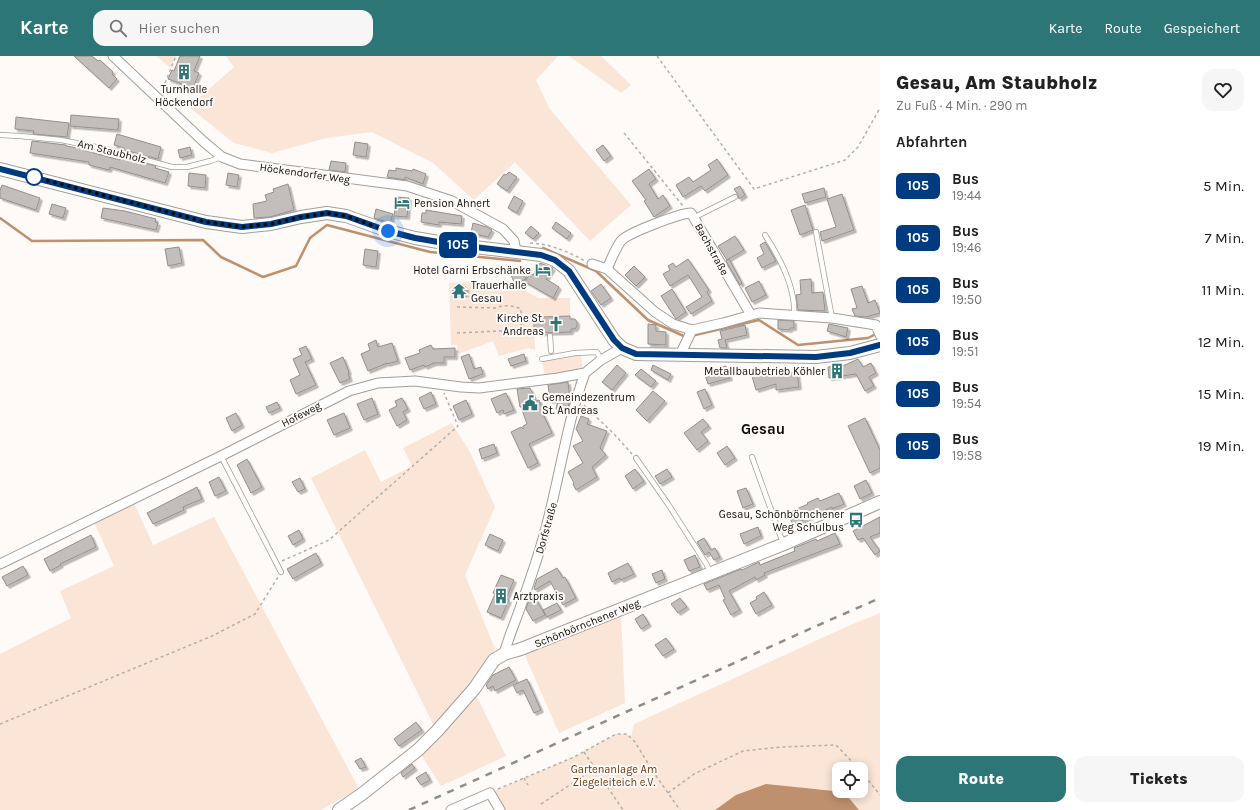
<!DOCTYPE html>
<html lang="de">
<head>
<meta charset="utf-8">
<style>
	body { margin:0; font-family:Karla,sans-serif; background:#f6f6f6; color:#222; height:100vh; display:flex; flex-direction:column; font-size:15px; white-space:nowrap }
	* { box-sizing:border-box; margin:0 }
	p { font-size:13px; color:#767676 }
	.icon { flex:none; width:22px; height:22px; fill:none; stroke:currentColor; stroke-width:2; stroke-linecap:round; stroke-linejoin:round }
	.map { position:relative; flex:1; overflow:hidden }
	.side { display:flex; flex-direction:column; background:#fff; width:380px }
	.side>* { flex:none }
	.badge { padding:0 8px; border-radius:6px; font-size:14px; line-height:26px }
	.buttons { position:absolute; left:832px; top:706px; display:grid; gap:8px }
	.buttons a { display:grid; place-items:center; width:36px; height:36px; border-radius:8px; background:#fff; box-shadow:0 2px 10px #0003; font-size:20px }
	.you { position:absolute; width:20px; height:20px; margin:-10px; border:3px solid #fff; border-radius:50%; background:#1a73e8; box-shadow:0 0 0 6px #1a73e833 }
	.map>.badge { position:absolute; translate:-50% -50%; box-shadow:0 0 0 2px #fff }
	h2 { padding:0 16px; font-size:15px; line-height:36px }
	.round { display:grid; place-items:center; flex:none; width:42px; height:42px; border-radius:12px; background:#f6f6f6 }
	.headline { display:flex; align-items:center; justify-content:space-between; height:68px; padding:0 16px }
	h1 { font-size:19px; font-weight:800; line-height:30px }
	.primary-button { display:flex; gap:8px; margin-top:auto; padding:8px 16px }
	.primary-button a { flex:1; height:46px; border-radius:12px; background:#2d7678; color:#fff; font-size:16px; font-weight:800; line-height:46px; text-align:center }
	.primary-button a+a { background:#f6f6f6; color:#222 }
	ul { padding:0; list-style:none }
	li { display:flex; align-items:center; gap:12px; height:52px; padding:0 16px }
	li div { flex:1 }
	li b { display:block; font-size:15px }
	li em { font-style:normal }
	li .badge { min-width:44px; font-weight:700; text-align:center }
	header { display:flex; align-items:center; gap:24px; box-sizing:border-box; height:56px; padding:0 20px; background:#2d7678; color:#fff }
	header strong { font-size:19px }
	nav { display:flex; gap:22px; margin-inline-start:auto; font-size:14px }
	.search { width:280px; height:36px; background:#f6f6f6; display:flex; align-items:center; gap:10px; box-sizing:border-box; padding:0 14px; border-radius:12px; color:#767676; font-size:15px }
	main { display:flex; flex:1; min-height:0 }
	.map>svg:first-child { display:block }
</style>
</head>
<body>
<header>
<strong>Karte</strong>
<div class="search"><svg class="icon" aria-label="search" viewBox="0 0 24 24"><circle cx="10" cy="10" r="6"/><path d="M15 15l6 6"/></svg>Hier suchen</div>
<nav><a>Karte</a><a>Route</a><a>Gespeichert</a></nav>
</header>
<main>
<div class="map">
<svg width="880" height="754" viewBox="0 0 880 754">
	<defs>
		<filter id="shadow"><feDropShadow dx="2.5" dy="2.5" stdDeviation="0" flood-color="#0004"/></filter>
	</defs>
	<rect width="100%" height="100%" fill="#fefaf7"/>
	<path fill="#fae5d7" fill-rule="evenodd" d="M156,0H176L171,12Z
		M226,0H558L536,24L549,52L631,149L590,185L515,106L474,144L433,107L372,76L327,82L272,97L234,87L189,51L234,11Z
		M569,0H601L631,29L621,37Z
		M508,225L538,242H570V260L541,261V265L534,266L535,294L529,292L499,300L493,285L458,298L457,289H451L449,227Z
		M581,299L583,315L545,320L542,305Z
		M452,367L470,396L495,451L465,519L495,593L472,630L435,672L311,422L365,394L381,426L412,410L403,392Z
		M134,447L153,489L214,461L358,731L351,737L321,754H0V598L71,562L60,535L114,510L94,466Z
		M880,557V754H859L844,736L817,733L736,739L715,754H500L490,737L574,701L616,678H627L633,684L631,680L634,668L848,570ZM839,713H861V735H839Z
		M621,559L625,647L559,677L523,595Z
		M475,637L506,700L441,730L420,697Z"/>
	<path fill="#bf906d" d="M766,728L844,736L859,754H715L736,739Z"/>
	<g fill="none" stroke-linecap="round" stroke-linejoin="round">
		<path stroke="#bf906d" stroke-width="2.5" d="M0,162L32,185L203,184L221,201L263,221L296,210L310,182L327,169L430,196L520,205
			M543,192L596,215L648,264L686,281
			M691,280L759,264L798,289L868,282L878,277"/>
	</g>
	<path fill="#c3bebb" stroke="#948f8c" filter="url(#shadow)" d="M74,0H92L98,5L100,4L113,16L112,18L117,23L109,32Z
		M180,0H200L194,15L199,17L193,32L168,23L172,14L174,15Z
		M71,59L119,63L118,74L70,70Z
		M16,61L69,67L67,81L33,78L34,75L15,73Z
		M117,78L161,91L158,103L124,94V92L114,89Z
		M32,85L66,89V90L84,93L83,94L120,104L121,101L156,110L155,112L169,116L165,127L110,111L109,114L89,109V106L30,97Z
		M355,86L368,88L366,101L353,99Z
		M603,89L611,100L604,105L596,94Z
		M190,91L192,99L180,102L178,94Z
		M717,103L728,119L705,135L701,130L683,141L676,129L689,121L693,126L711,114L708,109Z
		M331,105L346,107L345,116L329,114Z
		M396,112L412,115L413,113L426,118L423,128L405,121V124L387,121L389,114L396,115Z
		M649,113L656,123L649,128L658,143L663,139L670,150L654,161L644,145L646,144L632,125Z
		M509,116L517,121L507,135L497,128L504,118L506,119Z
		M189,117L206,119L205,132L188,130Z
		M228,117L239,119L237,131L226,129Z
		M288,128L294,154L270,161L254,162L253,148L267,145L265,139L274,136L273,133Z
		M2,129L40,142L36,154L0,142V134Z
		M740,130L745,139L739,143L738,139L734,133Z
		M824,132L826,141L805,147L802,138Z
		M842,138L854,174L822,185L820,176L836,171L827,143Z
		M514,140L523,145L517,157L508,152Z
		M396,141L409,142L407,161L394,160Z
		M52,148L66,152L63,162L49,158Z
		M805,149L813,174L800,179L791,154Z
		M103,152L125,155L156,163L155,166L158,167L156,174L101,162Z
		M376,153L393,158L390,167L374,162Z
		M426,154L462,160L461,168L439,166V169L421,166L422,157H426Z
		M556,166L571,177L567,183L552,172Z
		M473,167L487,171L492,174L488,181L471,177Z
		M531,170L539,177L533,183L525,177Z
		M735,180L744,194L727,204L718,190Z
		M765,186L776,205L762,212L757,202L764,198L760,189Z
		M179,191L182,207L168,210L165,193Z
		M365,193L378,195L376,211L363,209Z
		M688,203L709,234L707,236L712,245L691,258L686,251L702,241L688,219L670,230L663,218L670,214L668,210L673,207L676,211Z
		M729,203L742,227L740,229L726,205Z
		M540,207L553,212L546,223L559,231L553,242L525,226L530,217L533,219Z
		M521,210L526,223L515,228L509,215Z
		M634,210L645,221L636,230L625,219Z
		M811,223L812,237L823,236L825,255L798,254L796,239L801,238L800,224Z
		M759,225L766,239L752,246L745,232Z
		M601,228L611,242L601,249L591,235Z
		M862,230L868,247L875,244L880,257L866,261L855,260L852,253L857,252L851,233Z
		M453,231H466V238L453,239Z
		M672,233L686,256L676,263L661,240Z
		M570,260V263H575L577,266V270L575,273H571V276L541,277V274H534V266L541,265V261Z
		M778,264L794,265V272H790V274L778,273Z
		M648,268L656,269V275L666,276V289L648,288Z
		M829,268L848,272L846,281L827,275Z
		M745,269L747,279L725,284L727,292H720L718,284L722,283L720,275Z
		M376,284L378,291L392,287L398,305L387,308V307L368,315L361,298L370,294L368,288Z
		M431,289L433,293L455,292V301H444V307H434L425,311L424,309L410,314L405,302L420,297L419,294Z
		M306,290L312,303L305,306L316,329L296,338L290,324L300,319L293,303L302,299L299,293Z
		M469,298L474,313L481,311L483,318L469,323L461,301Z
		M524,298L526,305L511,310L508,303Z
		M343,301L349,316L348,317L350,323L340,327L330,307Z
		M858,303L863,311L871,307L876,317L869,321L874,330L865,335L856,318L829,322L828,311L845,309Z
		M617,309L626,317L612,334L602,326Z
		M653,309L671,318L668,324L651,314Z
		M726,310L730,322L708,328L704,316Z
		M641,313L656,325L651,331L635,319Z
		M764,313L766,320L797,316L799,331L776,334V328L756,334L751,317Z
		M568,326L570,343L567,356L556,353L558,344L550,345L548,329Z
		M530,332L536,345L539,344L543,354H541L552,377L529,388L538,407L528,412L511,376L521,371L523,373V370L527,368L521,351H520L517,333Z
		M705,333L712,349L704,353L697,336Z
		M653,335L665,345L647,365L636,354Z
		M431,336L436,348L424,353L419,342Z
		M506,337L514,354L504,358L503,354L497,357L491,343Z
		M372,342L378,358L364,364L357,348Z
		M402,342L408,353L403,356L407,364L397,370L389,354L397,350L395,345Z
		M466,344L472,358L459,364L453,350Z
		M277,346L280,352L269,357L266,351Z
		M236,357L242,369L232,375L226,362Z
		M344,357L350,372L334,379L327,364Z
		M581,360L589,363L587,368L607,375L600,392L606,399L592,411L597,421L576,434L573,428L574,427L568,416L583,407L573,390L583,385L576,373Z
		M865,362L880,394V412L870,417L848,370Z
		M703,363L709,370L701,376L708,385L697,394L684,377Z
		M494,388L497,397L482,403L479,393Z
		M727,390L735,402L725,409L717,397Z
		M247,403L262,431L251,437L237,409Z
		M635,413L644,425L633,433L625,420Z
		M667,413L672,421L660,428L655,420Z
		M219,421L226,435L215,440L209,426Z
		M300,422L305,433L298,436L292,426Z
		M866,424L872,437L860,443L854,430Z
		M197,431L202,443L183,451L184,454L153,468L147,457Z
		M746,432L753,448L743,452L737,435Z
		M839,437L844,448L832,453V451L793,469L788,457L808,448L807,447L818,442L820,445Z
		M880,461V477L870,481L880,495L875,499L863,482L858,484L853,475Z
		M758,471L761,480L744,488L740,478Z
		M299,474L303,483L293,489L288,480Z
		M835,477L840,488L764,517L765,519L756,524L755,521L729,535L740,554L731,559L723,544L725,543L719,529L707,534L704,528L741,513L742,514L759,506L760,509L795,495L794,492L816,483L817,485Z
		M490,478L503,484L498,495L485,489Z
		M91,479L96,491L60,508L61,509L50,515L44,503Z
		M704,482L711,494L715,492L720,501L714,504L709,496L705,499L697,486Z
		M316,497L321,507L293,523L287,513Z
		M695,499L700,511L689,515L684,504Z
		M628,507L634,518L621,524L620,522L612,526L608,517Z
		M23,510L28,519L7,530L2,521Z
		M557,512L563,522L565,521L576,542L563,549L550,525L535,534L534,532L537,523Z
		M662,514L665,523L656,527L652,518Z
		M501,519L514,524L506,543L509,544L501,562L487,556L495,538L493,537Z
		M764,536L772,549L756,558L750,547L757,543L756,541Z
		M535,541L545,559L533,565L526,553L529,544Z
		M680,542L687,551L678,557L671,548Z
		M557,547L561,554L547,561L543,554Z
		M643,558L649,568L641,573L635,563Z
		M666,582L674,593L663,600L655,589Z
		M509,611L516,624L495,635L493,630L488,633L486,629L493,619Z
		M527,623L541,654L534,657L523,634L517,637L513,629Z
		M416,666L422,674L399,690L394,683Z
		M361,702L366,711L360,713L355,705Z
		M412,708L415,712L403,721L401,717Z
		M426,716L430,724L421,729L416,722Z"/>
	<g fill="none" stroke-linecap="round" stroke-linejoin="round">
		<g stroke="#a39e9b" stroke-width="6">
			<path id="lane" d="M0,79L20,80L61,84L101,92L172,111H187L210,105L222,101
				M695,161L735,141
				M816,176L832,262
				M765,179C780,202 796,232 794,259
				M550,280L551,295
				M542,303L575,297L597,296L601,304
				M221,400L281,516
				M752,401L783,487
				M636,402L668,448L707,509L710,517"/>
		</g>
		<g stroke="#a39e9b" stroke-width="11">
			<path id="street" d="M113,0L204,86L222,101L240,108L407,130L452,145L503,173L514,185L516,195
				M592,208L607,213L655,256L673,268L692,274L723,267L759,257L832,262L876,269L880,279
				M607,213C611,204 615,193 621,185C627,177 681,157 691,157L751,259
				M680,299L692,274
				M0,508L223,399L349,335L378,327L415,325L461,331L479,332L558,322L585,317L601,304L622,292
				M504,598C508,583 514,569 519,555C528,530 537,505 544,479C559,426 566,369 585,317
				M451,754L490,737L500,754"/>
		</g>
		<g stroke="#a39e9b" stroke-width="14">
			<path id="secondary" d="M0,113L206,166L242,171L271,168L301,161L327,157L346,160L388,175L415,182L450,188L541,199L555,204L569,215L614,284L622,292L636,298L816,301L850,297L880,289
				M339,754L362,738L418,694L437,675L474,633L494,604L504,598L521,593L784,488L880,446"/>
		</g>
		<path stroke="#b2afac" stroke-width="1.5" stroke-dasharray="3 3" stroke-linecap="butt" d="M657,0L754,133L845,104L858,91L880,52
			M165,27L176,0
			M624,77L683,150
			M530,187C550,188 567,195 585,205
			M457,251L495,252C503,249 513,249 521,253V274
			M457,277L521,274L537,277L542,281
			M533,343L539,341
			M584,349L615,379L632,398
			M282,505L329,484L458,370L444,337
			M0,668L212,580L255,558L278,521
			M584,696L623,754
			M861,715L880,739
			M524,722L528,729
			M498,733L574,701L616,678H627L635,686L654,717L680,754
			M668,737L694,718L743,695L781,691L836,689L859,713
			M541,748L594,713"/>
		<use href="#lane" stroke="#fff" stroke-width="4.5"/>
		<use href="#street" stroke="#fff" stroke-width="9"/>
		<use href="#secondary" stroke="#fff" stroke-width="12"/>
		<path stroke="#8f8d8a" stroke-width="2.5" stroke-dasharray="7 7" stroke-linecap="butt" d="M409,754L814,571L880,542"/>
	</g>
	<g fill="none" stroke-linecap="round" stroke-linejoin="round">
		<g stroke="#fff" stroke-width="9">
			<path id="line" d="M0,113L206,166L242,171L271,168L301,161L327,157L346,160L388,175L415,182L450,188L541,199L555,204L569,215L614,284L622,292L636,298L816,301L850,297L880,289"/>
		</g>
		<use href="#line" stroke="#003b80" stroke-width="6"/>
		<path stroke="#0d0c0a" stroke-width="4" stroke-dasharray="0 7.2" d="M34,121L206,166L242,171L271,168L301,161L327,157L346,160L388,175"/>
	</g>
	<defs>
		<g id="building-bare" transform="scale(1.2)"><path d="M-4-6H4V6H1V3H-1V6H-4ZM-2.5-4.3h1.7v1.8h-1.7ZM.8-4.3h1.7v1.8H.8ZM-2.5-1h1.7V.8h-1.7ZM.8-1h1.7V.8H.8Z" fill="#2d7678" stroke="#fefaf7" stroke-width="2.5" paint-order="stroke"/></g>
		<g id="hotel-bare" transform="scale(1.2)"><path d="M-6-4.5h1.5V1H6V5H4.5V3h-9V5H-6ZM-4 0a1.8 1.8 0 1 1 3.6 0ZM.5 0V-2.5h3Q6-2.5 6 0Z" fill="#2d7678" stroke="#fefaf7" stroke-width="2.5" paint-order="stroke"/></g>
		<g id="temple-bare" transform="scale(1.2)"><path d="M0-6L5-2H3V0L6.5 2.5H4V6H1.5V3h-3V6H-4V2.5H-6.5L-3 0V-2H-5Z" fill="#2d7678" stroke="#fefaf7" stroke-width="2.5" paint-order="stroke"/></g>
		<g id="church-bare" transform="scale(1.2)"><path d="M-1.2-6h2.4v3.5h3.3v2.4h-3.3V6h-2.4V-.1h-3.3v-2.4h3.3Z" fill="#2d7678" stroke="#fefaf7" stroke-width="2.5" paint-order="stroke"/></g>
		<g id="civic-bare" transform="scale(1.2)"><path d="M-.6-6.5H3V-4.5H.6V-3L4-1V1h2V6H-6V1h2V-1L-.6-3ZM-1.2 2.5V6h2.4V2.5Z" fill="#2d7678" stroke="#fefaf7" stroke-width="2.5" paint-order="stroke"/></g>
		<g id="bus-bare" transform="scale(1.2)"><path d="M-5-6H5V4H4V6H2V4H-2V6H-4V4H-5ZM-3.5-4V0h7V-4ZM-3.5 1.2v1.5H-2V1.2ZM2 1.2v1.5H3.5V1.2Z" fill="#2d7678" stroke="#fefaf7" stroke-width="2.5" paint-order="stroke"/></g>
	</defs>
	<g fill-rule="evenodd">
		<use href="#building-bare" x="184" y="16"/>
		<use href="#hotel-bare" x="402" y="147"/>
		<use href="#hotel-bare" x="543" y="214"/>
		<use href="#temple-bare" x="459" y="235"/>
		<use href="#church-bare" x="556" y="268"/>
		<use href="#building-bare" x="837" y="315"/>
		<use href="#civic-bare" x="530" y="347"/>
		<use href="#bus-bare" x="856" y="464"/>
		<use href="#building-bare" x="501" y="540"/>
	</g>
	<circle fill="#fff" stroke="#003b80" stroke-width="2" cx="34" cy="121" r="8"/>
	<g text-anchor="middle" stroke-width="4" stroke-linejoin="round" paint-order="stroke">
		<g font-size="11" fill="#0d0c0a" stroke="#fefaf7" text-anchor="start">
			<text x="184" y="37" text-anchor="middle">Turnhalle<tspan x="184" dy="13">Höckendorf</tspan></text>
			<text x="414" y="151">Pension Ahnert</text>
			<text x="531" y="218" text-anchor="end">Hotel Garni Erbschänke</text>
			<text x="471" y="233">Trauerhalle<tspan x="471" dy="13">Gesau</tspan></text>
			<text x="544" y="266" text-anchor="end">Kirche St.<tspan x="544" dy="13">Andreas</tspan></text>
			<text x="825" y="319" text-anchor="end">Metallbaubetrieb Köhler</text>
			<text x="542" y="345">Gemeindezentrum<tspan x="542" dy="13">St. Andreas</tspan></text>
			<text x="844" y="462" text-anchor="end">Gesau, Schönbörnchener<tspan x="844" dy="13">Weg Schulbus</tspan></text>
			<text x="513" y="544">Arztpraxis</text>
		</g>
		<g font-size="11" fill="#0d0c0a" stroke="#fefaf7">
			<text transform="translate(112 95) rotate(14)" y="4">Am Staubholz</text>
			<text transform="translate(305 117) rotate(8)" y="4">Höckendorfer Weg</text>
			<text transform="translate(712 193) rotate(61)" y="4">Bachstraße</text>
			<text transform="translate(301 358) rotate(-27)" y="4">Hofeweg</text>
			<text transform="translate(546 472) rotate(-74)" y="4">Dorfstraße</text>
			<text transform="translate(587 567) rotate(-22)" y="4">Schönbörnchener Weg</text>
		</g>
		<g font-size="11" fill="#683a10" stroke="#fefaf7">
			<text x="614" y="717">Gartenanlage Am<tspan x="614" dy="13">Ziegeleiteich e.V.</tspan></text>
		</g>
		<g font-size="15" font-weight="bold" fill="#0d0c0a" stroke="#fefaf7">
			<text x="763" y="378">Gesau</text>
		</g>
	</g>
</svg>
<div class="buttons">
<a><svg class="icon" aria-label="locate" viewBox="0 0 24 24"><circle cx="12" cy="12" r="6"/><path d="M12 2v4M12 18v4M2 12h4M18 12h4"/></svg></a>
</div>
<div class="you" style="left:388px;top:175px"></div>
<b class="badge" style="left:458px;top:189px;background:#003b80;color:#fff">105</b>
</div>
<section class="side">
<div class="headline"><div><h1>Gesau, Am Staubholz</h1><p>Zu Fuß · 4 Min. · 290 m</p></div><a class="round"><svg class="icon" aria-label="heart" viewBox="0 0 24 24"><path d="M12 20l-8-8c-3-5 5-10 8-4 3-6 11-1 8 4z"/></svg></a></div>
<h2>Abfahrten</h2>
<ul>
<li><span class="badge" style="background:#003b80;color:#fff">105</span><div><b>Bus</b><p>19:44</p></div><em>5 Min.</em></li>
<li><span class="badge" style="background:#003b80;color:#fff">105</span><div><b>Bus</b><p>19:46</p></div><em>7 Min.</em></li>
<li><span class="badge" style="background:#003b80;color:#fff">105</span><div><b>Bus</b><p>19:50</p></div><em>11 Min.</em></li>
<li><span class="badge" style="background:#003b80;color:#fff">105</span><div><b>Bus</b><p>19:51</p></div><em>12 Min.</em></li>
<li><span class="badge" style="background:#003b80;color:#fff">105</span><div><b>Bus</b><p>19:54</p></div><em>15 Min.</em></li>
<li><span class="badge" style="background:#003b80;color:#fff">105</span><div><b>Bus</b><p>19:58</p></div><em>19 Min.</em></li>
</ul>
<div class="primary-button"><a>Route</a><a>Tickets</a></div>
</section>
</main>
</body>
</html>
